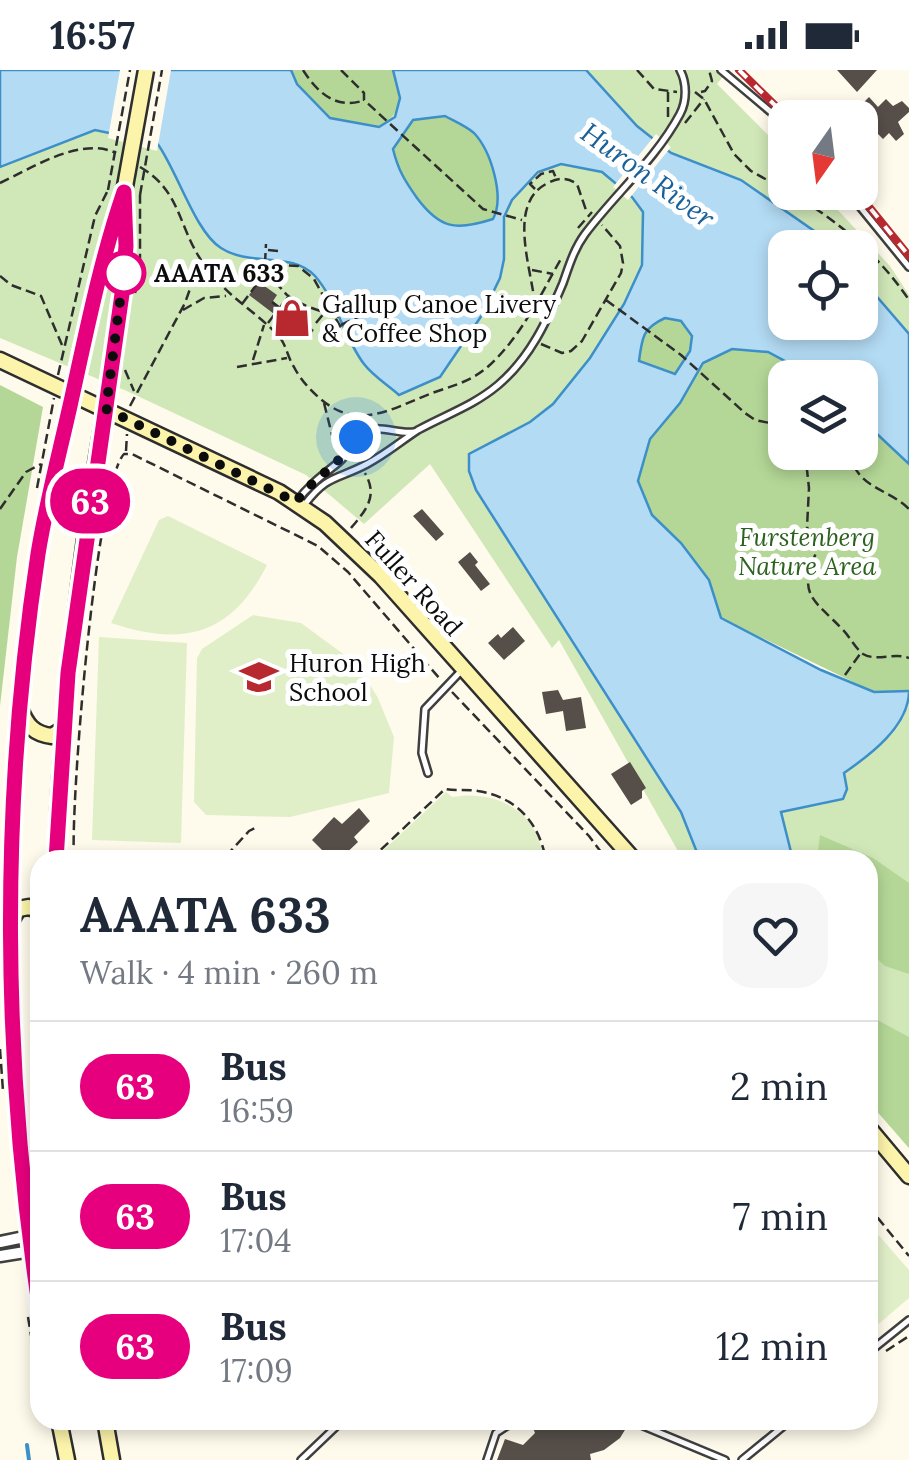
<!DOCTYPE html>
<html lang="en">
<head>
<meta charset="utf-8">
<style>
	body { margin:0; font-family:Lora,serif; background:#f6f6f7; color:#1f2937; height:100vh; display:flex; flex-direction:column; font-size:38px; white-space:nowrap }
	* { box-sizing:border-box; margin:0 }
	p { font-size:32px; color:#747a83 }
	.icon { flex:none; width:55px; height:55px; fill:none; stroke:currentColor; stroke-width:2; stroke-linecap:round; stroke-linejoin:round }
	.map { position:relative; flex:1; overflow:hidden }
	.sheet { position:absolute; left:30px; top:780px; width:848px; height:580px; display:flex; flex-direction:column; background:#fff; border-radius:30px; box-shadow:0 5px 15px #0003 }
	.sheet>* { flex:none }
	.badge { padding:0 20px; border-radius:32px; font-size:35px; line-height:65px }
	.needle { width:65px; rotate:194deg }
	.fabs { position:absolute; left:768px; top:30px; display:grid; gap:20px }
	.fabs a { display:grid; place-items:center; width:110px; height:110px; border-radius:20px; background:#fff; box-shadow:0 5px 15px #0003; font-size:50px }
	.you { position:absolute; width:50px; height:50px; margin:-25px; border:8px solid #fff; border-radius:50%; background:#1a73e8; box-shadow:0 0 0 15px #1a73e833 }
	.map>.badge { position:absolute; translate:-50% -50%; box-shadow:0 0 0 5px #fff }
	.round { display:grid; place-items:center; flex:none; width:105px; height:105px; border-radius:30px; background:#f6f6f7 }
	.headline { display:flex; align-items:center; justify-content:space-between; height:170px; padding:0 50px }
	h1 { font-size:48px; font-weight:700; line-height:75px }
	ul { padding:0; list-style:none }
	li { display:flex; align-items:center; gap:30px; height:130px; padding:0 50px; border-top:2px solid #e0e1e3 }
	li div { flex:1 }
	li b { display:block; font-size:38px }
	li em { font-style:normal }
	li .badge { min-width:110px; font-weight:700; text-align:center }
	.status { display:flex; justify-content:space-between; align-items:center; height:70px; padding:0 50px; background:#fff; direction:ltr }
	.status svg { height:28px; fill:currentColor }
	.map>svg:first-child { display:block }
</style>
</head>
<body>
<div class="status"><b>16:57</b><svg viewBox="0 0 49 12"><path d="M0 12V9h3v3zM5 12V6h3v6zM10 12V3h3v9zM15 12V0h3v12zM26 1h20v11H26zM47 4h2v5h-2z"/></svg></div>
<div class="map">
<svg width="909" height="1390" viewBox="0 0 909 1390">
	<rect width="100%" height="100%" fill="#fefbec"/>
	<path fill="#d0e7b8" d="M0,0H728L717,14L785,82V122L822,123L890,196L909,225V264L860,207V178L832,177L820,165L643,142L642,195L727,255L590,288L553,334L530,352L469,384L681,742L700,790H683L559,570L552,578L430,394L364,454L306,405L129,322L0,268Z
		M909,632V1078L868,1031V790H793L781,742L825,734L847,719L844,703L860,692Z"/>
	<path fill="#b4d797" d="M291,0H393C402,26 404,40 380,57L330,48L297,14Z
		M445,46C454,51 466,56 474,63C491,81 505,127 492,149C456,161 440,159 417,128C405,111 398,100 393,79L413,50Z
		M665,247L681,251L692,265L690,281L675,304L639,291C642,267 644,258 665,247Z
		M732,279L768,282L815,307L785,308V382H860V349L909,395V621L874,622L721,548L709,510L652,445L638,411L650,368L703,293Z
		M0,315L43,337L17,487L0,636Z
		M820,765L873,788L909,813V904L885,896L868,880V790H817Z
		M868,945L909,967V1078L868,1031Z"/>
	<path fill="#e1efc9" d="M168,446L267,495C231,566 183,577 111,553L159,450Z
		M253,545L301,553L357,594L378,628L394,667L389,723L290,747L206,745L194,732L197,588L202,579Z
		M99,567L187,573L181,773L92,770Z
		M446,722L452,727C496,719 540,742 543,790H373Z
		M868,1153L909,1200V1228L868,1263Z"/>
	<path fill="#b3dbf4" stroke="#3c8fc8" stroke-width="2.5" fill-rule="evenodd" d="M0,0H291L297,14L330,48L379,57L395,47L400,28L393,0H586L637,56L671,83L741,110L820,165L832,177L785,178V252H860V207L909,264V394L860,348V308L815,307L768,282L732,279L703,293L680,333L650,369L638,411L652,445L681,473L709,510L721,548L821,600L874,622L909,621C909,656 870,685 844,703L847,719L843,729L781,742L793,790H700L681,742L476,420L469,401V384L530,352L553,334L590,288L624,234L642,195L643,142L632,127L602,102L561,94L538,102L512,130L504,147V189L500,208L482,245L440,307L399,325C388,315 373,306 364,294C344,268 337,231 315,206C292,181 250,197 221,178C195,162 177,100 157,73L95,60L0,97ZM445,46C454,51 466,56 474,63C491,81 505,127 493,149C456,161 440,159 417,128C405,111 398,100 393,79L413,50ZM665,248L681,251L692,266L690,281L675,304L639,291C642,267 643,258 665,248Z"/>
	<path fill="#fefbec" d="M120,0H171L157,81L108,68Z
		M656,64L671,77L628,130L613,117Z"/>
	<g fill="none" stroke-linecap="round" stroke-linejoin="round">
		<path stroke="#3c8fc8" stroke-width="4" d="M27,1375L29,1390"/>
	</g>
	<path fill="#554e49" d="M837,0H877L857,22Z
		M869,27L878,37L886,29L893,36L902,31L909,38V42L898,52L904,64L896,71L889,63L883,69L875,61L878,58L874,50L860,36Z
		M259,212L277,225L273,231L287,242L292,235L306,247L303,252L314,260L307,269L249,225Z
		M422,439L444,464L436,471L413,446Z
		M470,482L478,492L475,495L490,514L481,521L458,492Z
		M513,557L525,571L504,590L488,573L498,564L501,568Z
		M558,620L563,630L581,627L586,658L566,661L563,641L546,644L542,622Z
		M630,692L646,718L642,721V728L631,735L611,704Z
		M359,738L370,751L354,767L358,772L339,790H332L312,770L334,747L342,754Z
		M530,1350H631L620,1368L604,1380L590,1384L591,1390H497L505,1369L523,1375L535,1363Z"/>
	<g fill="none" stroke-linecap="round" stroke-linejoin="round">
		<g stroke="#3f3f3f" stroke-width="10">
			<path id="lane" d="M721,0L785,54
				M848,122L909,197
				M297,431C310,414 323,405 339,392C352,382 353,361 373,359C386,357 399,364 414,362
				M305,434C328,404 337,410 367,394C386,384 401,371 418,360C445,345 473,336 498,315C530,288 547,251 563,213C569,196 574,179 585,164C615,124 656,89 680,44C687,31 687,13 680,0
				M428,703L422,683L425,639L462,600
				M868,1283L909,1250
				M636,1353L725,1390
				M301,1390L343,1350
				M487,1390L496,1363L516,1350
				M742,1390L791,1350"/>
		</g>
		<g stroke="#3f3f3f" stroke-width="15">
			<path id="street" d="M0,1172L29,1166
				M0,1186L31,1181"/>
		</g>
		<g stroke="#2e2e2e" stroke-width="19">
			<path id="secondary" d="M0,290L279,422L325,453L381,506L634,790
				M20,638C26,655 34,664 52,666L62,660
				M56,790C60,666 74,543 92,420C106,324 128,230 124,133
				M10,853L18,839L29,837L40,841
				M868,1057L909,1106
				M40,1241C3,992 0,734 38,484C46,437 58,390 68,343C84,269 99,194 124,122
				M59,1350L67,1390
				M105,1350L112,1390"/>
		</g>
		<path stroke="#2e2e2e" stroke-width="2.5" stroke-dasharray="10 5" stroke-linecap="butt" d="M303,0C317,22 335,39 362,31
			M341,0L364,23V30L483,139L522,150
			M637,0L654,19L677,22
			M695,22L704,29L734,84L751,101L785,120
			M701,22L705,21L712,11L709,0
			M668,47V22
			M685,53L704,29
			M140,97C180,120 178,155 201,190C223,224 250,237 277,264C286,273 287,286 294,297C301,311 316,327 330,336C366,360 404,332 438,321C462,313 478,308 496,289C525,259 542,222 562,187
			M0,113C32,98 81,66 116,83
			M535,119L530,114L541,104L553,101L556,108
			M789,122C837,150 878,184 909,230
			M578,158L592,142
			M268,180L279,181
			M265,193L266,174
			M532,200L553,204
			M0,206L11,215L41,226L62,275
			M260,210V194L298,196L314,209L346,267L333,275
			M135,223L140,205V125
			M606,230L681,285L745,343L755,350L785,356
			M272,232L286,243
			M242,234L260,210C276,208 277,215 287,225C293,231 317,241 325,242
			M340,235L351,230
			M535,236C532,199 506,133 548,113C559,107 568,108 577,114L587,143
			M183,240L204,228L226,226
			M337,247L353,238
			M268,253L288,227
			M316,253L325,242
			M341,255L358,247
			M346,263L362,255
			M541,274L562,283L571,281L582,271L621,203L623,193L620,176L602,155
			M253,290L264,255
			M237,297L287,288
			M125,300L134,321
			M58,305L95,146L108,120
			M324,333L332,365L340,375
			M130,336L185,233L200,191
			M342,375L345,361L360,346
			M126,381L127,364
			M805,382L809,418L807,457L817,481C796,526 815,530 843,560C850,567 855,578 863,584C877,592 894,582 909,588
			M850,382C855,418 888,418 909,439
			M37,418L54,328
			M0,439L26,402L41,394
			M351,458C367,439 378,426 365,403
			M845,605L860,584
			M452,622L589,766L607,790
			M210,784H228L249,761L257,757
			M74,790C70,737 96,413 124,384H132L318,476L348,502L440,609
			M370,790L445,719C456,721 467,719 478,721C516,727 539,752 546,790
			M0,979L3,1021
			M868,1136L909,1186
			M28,1247L40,1320
			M886,1281L909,1266
			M719,1359L720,1350"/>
		<use href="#lane" stroke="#fff" stroke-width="5"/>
		<use href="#street" stroke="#fff" stroke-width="10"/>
		<use href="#secondary" stroke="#fcf4aa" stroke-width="14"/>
		<g stroke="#b7292f" stroke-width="8">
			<path id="rail" d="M739,0L788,48
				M857,122L909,186"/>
		</g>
		<use href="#rail" stroke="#fff" stroke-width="4" stroke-dasharray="11" stroke-linecap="butt"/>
		<g stroke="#2e2e2e" stroke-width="19" stroke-linecap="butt">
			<path id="secondary-bridge" d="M124,122L146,0"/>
		</g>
		<path stroke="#2e2e2e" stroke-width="2.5" stroke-dasharray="10 5" stroke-linecap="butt" d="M108,120L130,0
			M140,125L162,0"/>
		<use href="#secondary-bridge" stroke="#fcf4aa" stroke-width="14"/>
	</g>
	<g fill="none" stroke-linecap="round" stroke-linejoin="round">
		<g stroke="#fff" stroke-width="22">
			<path id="line" d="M40,1241C2,992 0,734 38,484C46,434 59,385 70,336C86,264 100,192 124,122L126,176L122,224L68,603L56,790"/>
		</g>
		<use href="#line" stroke="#e6007e" stroke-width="15"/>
		<path stroke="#0c0c0c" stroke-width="10" stroke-dasharray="0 18" d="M124,203V200L106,339L296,432C316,405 340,396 356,367"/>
	</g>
	<defs>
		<g id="shop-bare" transform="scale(3)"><path d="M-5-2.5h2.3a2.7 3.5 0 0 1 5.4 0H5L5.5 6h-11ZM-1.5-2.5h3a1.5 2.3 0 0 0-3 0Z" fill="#b7292f" stroke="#fff" stroke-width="2.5" paint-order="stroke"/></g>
		<g id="school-bare" transform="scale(3)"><path d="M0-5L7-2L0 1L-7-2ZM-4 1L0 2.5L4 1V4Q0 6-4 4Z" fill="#b7292f" stroke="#fff" stroke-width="2.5" paint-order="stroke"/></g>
	</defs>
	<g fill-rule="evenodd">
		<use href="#shop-bare" x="292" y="248"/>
		<use href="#school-bare" x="259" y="607"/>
	</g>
	<circle fill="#fff" stroke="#e6007e" stroke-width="5" cx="124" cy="203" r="20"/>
	<g text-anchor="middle" stroke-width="10" stroke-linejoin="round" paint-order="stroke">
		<g font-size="25" font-weight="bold" fill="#0c0c0c" stroke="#fff" text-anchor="start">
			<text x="154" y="212">AAATA 633</text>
		</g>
		<g font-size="25" fill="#0c0c0c" stroke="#fff" text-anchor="start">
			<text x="322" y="243">Gallup Canoe Livery<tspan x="322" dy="29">&amp; Coffee Shop</tspan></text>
			<text x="289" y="602">Huron High<tspan x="289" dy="29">School</tspan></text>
		</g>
		<g font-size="25" font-style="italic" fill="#2c621f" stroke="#fff">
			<text x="807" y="476">Furstenberg<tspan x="807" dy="29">Nature Area</tspan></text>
		</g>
		<g font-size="25" fill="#0c0c0c" stroke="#fff">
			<text transform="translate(414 513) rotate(48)" y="9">Fuller Road</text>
		</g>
		<g font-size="28" font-style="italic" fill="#1a6199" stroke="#fff">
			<text transform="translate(648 105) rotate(36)" y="10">Huron River</text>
		</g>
	</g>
</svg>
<div class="fabs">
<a><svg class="needle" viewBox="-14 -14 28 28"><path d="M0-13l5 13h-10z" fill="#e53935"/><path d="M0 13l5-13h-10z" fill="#747a83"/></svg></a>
<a><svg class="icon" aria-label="locate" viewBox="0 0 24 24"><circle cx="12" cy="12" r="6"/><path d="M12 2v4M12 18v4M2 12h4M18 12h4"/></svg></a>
<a><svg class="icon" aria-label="layers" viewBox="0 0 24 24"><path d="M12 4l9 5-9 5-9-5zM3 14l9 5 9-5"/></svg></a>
</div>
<div class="you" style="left:356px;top:367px"></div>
<b class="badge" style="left:90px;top:431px;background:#e6007e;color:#fff">63</b>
<section class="sheet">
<div class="headline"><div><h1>AAATA 633</h1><p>Walk · 4 min · 260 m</p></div><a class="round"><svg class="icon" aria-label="heart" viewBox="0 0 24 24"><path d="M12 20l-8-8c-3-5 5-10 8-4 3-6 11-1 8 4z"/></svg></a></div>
<ul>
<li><span class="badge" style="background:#e6007e;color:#fff">63</span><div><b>Bus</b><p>16:59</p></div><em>2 min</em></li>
<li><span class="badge" style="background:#e6007e;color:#fff">63</span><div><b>Bus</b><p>17:04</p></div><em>7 min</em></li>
<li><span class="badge" style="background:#e6007e;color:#fff">63</span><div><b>Bus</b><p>17:09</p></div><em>12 min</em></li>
</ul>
</section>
</div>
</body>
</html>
